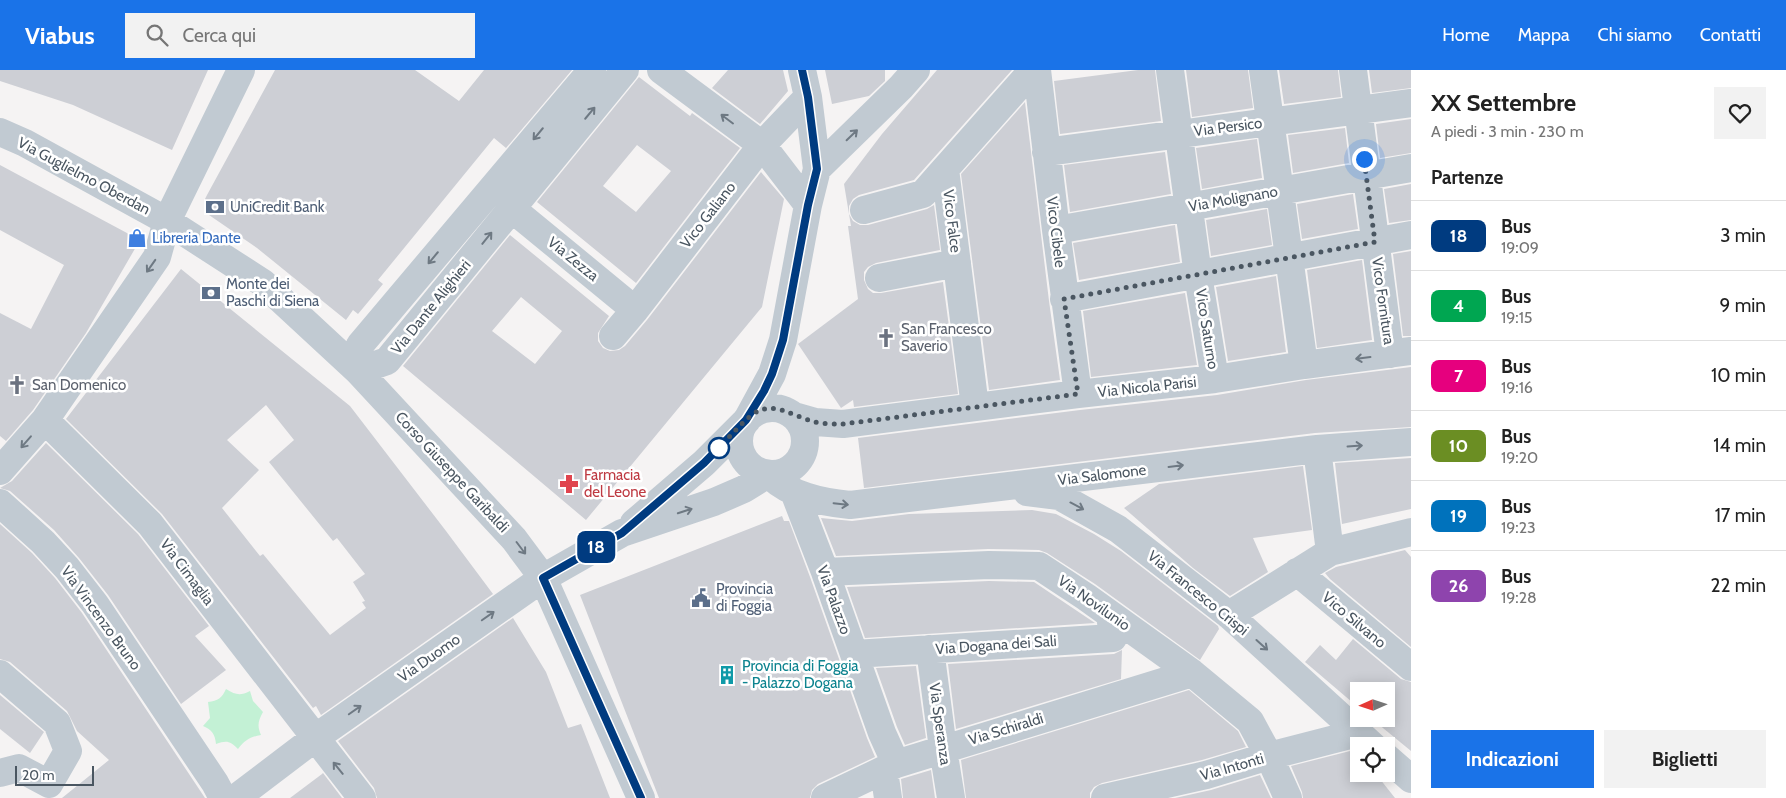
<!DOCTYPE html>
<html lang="it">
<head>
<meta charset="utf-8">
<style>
	body { margin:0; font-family:Cabin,sans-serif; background:#f2f2f2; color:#222; height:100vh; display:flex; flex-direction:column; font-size:19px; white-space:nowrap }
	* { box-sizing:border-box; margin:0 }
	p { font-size:16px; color:#767676 }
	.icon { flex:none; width:28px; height:28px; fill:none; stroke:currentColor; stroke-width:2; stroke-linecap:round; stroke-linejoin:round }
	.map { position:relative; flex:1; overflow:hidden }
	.details { display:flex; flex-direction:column; background:#fff; width:375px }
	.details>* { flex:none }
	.badge { padding:0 10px; border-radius:8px; font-size:18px; line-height:32px }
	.needle { width:32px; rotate:267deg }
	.buttons { position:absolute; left:1350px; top:612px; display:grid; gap:10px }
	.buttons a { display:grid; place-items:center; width:45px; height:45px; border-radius:0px; background:#fff; box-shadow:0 2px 12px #0003; font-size:25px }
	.scale { position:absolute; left:15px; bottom:12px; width:79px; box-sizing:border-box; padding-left:5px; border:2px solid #4a5661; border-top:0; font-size:14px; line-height:18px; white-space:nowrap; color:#4a5661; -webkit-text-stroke:4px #fff; paint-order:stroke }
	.you { position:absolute; width:25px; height:25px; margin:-12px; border:4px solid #fff; border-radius:50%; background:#1a73e8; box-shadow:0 0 0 8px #1a73e833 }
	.map>.badge { position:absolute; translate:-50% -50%; box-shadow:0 0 0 2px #fff }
	h2 { padding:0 20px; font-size:19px; line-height:45px }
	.round { display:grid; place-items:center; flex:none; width:52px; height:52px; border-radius:0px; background:#f2f2f2 }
	.overview { display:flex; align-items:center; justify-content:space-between; height:85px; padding:0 20px }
	h1 { font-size:24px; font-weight:800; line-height:38px }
	.cta { display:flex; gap:10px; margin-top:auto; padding:10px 20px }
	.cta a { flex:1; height:58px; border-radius:0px; background:#1a73e8; color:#fff; font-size:20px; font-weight:800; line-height:58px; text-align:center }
	.cta a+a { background:#f2f2f2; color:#222 }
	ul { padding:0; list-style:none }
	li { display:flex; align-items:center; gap:15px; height:70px; padding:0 20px; border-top:1px solid #e0e0e0 }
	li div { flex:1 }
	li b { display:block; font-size:19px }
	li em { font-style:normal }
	li .badge { min-width:55px; font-weight:700; text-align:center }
	header { display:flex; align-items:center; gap:30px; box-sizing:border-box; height:70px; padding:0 25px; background:#1a73e8; color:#fff }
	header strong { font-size:24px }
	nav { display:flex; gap:28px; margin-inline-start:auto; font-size:18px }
	.search { width:350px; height:45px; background:#f2f2f2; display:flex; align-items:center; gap:12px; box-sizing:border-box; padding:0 18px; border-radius:0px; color:#767676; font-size:19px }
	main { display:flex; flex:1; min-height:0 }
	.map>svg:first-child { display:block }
</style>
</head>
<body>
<header>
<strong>Viabus</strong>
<div class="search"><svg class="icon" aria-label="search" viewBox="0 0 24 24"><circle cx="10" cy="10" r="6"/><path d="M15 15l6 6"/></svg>Cerca qui</div>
<nav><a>Home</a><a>Mappa</a><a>Chi siamo</a><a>Contatti</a></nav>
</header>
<main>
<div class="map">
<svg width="1411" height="728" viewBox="0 0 1411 728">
	<rect width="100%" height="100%" fill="#f5f3f3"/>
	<path fill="#c3f1d5" d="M226,619C236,625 240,626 250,621L253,631L263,642C258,651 257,656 261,665C250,667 245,670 238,679C230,671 227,670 216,674C215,664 212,660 203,656L210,648L208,632C218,631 222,628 226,619Z"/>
	<path fill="#cdcfd5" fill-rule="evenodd" d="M0,0H208L172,80L73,35L0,11Z
		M275,0H415L459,31L484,0H572L506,78L494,68L378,210L383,214L358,244L353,240L346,250L257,178L209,145L205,129L207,125Z
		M728,0H783L788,21L760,54L712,18Z
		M825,0H885V11L869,26L832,34Z
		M937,0H1012L914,110L859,125L853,129L849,136V144L853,151L860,155H868L927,139L934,135L940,180L876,193L868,197L864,202V210L868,219L873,223H881L943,212L958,324L854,337L853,330L841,338L798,274L858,229L848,156H851L844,114L882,64Z
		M1138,0H1155L1161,51L1060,64L1054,11Z
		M1186,0H1248L1253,38L1192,47Z
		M1279,0H1338L1341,27L1284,34Z
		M1369,0H1411V18L1372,23Z
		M639,7L690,46L692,43L740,78L636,213L537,132ZM637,75L671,101L636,142L603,116Z
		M1025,32L1049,231L1060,310L989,320L961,104Z
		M1411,49V83L1380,88L1376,54Z
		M1345,58L1349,93L1293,103L1288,65Z
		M1257,69L1262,108L1202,119L1196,78Z
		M1165,82L1171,124L1070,142L1064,95Z
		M0,95L140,170L86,263L33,340L6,371L0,366V243L31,259L64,195L0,160Z
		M761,102L784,129L762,237L586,450L403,296L510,165L609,246L598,263V271L603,278L610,281L619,280L625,276L647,250ZM521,227L562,261L535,294L492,261Z
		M1411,114V150L1389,153L1384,119Z
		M1353,124L1358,159L1302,169L1297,134Z
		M1267,139L1272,175L1211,186L1206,150Z
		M1175,155L1180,192L1079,210L1073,173Z
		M1411,181V266H1403L1393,184Z
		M1362,190L1372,270L1317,278L1307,200Z
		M181,199L350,336L446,461L493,524L321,645L316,636L313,638L162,444L66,349ZM266,335L294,370L269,392L333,471L337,468L365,504L353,512L365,531L362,532L366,538L330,565L263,484L260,486L222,438L259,400L227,370Z
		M1276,206L1286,282L1228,291L1216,217Z
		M1185,223L1197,295L1091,307L1083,241Z
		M1411,297V357L1315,363L864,418L858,368L1080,340L1217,325L1306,310Z
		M46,373L138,464L209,556L195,566L226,600L181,634L108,525L79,488L54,460L10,421L0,418L12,411Z
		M1411,388V439L1342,454L1335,393Z
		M1303,396L1312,460L1253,468L1268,502L1230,526L1193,498L1124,438L1159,414Z
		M1032,440L1056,444L1094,464L1121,481L1218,556L1219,559L1200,590L1095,514L1047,483L1039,480L988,479L836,486L821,448L852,451L909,444Z
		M782,446L784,451H789L810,507L867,668L875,687L818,714L812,720L810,728H659L580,525Z
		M0,454L32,483L55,508L82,543L205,728H62L109,690L77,661L67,641L10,592L0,589Z
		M1405,480L1411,487V577L1330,509L1325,503L1336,497Z
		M989,511L1034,512L1095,553L865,568L847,517Z
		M513,548L546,602L568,658L581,654L610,728H377L374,718L338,671Z
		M1353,569L1401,609L1411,612V681L1372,649H1386V621H1359V638L1305,592L1320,575L1336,590Z
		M1122,580L1121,609L956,659L948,594L1114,584Z
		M916,596L926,668L905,675L897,657L876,598Z
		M1189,620L1238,661L1246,677L1202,690L1102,713L1094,717L1090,723V728H966L961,690Z
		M0,625L44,662L30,683L0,659Z
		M1354,680L1359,684V704H1376L1395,728H1303L1302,722L1291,696Z
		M931,700L935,728H903L901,709Z
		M323,703L342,728H290L322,704Z
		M1260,705L1271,728H1175L1211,720Z"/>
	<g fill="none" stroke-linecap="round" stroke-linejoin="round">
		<path stroke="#c1cad2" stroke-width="28" d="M661,0L762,75L808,135
			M1037,0L1056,160L1078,324
			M1170,0L1198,205L1215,309
			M1263,0L1304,295
			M1353,0L1390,284
			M0,62L25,73L167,151L263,213L358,301L514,469L543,508L641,728
			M1046,82L1411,33
			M817,99L901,17L916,0
			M511,138L635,240
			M864,140L923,124L945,99
			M1056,160L1411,98
			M879,208L957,193
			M1064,229L1411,165
			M613,266L635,240L762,75L808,27
			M358,301L387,291L625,0
			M358,301L360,275L592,0
			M975,337L945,99L1024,10L1037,0
			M739 371a33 33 0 1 1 66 0a33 33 0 1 1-66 0Z
			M794,346L815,352L843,354L1078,324L1215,309L1304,295L1411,281
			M45,350L150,454L362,728
			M1317,379L1330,482
			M0,401L45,350L157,187L167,151L241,0
			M768,404C791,426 820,432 850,435L1317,379L1411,372
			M794,422L825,502L882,663L896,694
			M1027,422L1059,426L1118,459L1229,545L1373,676
			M0,433L43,472L67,498L95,534L215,713L223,728
			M634,453L704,393L747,350L772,304L783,270L808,135L817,99L808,27L802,0
			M825,502L989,495L1039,496L1086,527L1192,603L1250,651L1269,686L1288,728
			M1297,502L1411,597
			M1229,545L1330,482L1411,462
			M930,579L943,679L951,728
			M854,584L1113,568L1110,544
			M0,604L57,653L68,681L49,714L19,698L0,703
			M1386,687L1411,709
			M884,701L888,728
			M236,728L315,668L543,508L622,463L714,432L744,419L768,404
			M825,728L896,694L1192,603
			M1105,728L1206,705L1269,686L1358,663"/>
	</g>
	<defs><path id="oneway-shaft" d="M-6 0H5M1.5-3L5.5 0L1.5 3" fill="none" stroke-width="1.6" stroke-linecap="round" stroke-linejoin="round" transform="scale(1.25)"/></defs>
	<g stroke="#6e7983">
		<use href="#oneway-shaft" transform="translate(590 43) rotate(-50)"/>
		<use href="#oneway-shaft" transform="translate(727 49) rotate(-143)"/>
		<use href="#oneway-shaft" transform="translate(538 64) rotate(130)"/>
		<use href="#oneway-shaft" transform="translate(852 65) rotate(-44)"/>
		<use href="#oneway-shaft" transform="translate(487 168) rotate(-51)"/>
		<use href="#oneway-shaft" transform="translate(433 188) rotate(130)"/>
		<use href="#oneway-shaft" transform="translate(151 196) rotate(125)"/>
		<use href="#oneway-shaft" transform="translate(1363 288) rotate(173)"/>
		<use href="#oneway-shaft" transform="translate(26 372) rotate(131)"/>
		<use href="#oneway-shaft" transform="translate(1355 376) rotate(-4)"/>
		<use href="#oneway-shaft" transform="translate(1176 396) rotate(-7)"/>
		<use href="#oneway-shaft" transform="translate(841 434) rotate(6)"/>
		<use href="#oneway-shaft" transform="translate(1077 436) rotate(28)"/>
		<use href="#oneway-shaft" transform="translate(685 441) rotate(-18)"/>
		<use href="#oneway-shaft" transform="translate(521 478) rotate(53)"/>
		<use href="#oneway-shaft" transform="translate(488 546) rotate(-35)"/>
		<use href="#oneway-shaft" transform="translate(1262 575) rotate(42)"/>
		<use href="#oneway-shaft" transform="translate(355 640) rotate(-35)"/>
		<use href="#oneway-shaft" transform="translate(338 698) rotate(-129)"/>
	</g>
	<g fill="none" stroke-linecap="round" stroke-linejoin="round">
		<g stroke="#fff" stroke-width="11">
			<path id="line" d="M641,728L543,508L622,463L704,393L746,350L764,321L772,304L783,270L808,135L817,99L808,27L802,0"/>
		</g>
		<use href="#line" stroke="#003b80" stroke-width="8"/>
		<path stroke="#4a5661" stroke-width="5" stroke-dasharray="0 9" d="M719,378L715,382C727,370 739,355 753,344C773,330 792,346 812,351C821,354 833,354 843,354L1078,324L1064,229L1375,172L1364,89"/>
	</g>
	<defs>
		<g id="bank-bare" transform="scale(1.5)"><path d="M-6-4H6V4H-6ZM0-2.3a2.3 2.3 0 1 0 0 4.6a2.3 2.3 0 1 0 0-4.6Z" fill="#5c6f8a" stroke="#fff" stroke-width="2.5" paint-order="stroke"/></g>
		<g id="shop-bare" transform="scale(1.5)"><path d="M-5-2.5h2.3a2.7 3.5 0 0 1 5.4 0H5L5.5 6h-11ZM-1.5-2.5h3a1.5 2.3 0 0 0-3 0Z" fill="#3f7fe0" stroke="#fff" stroke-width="2.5" paint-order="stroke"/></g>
		<g id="church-bare" transform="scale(1.5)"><path d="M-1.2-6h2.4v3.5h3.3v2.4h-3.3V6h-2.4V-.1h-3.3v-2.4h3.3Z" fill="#6b7280" stroke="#fff" stroke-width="2.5" paint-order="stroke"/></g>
		<g id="pharmacy-bare" transform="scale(1.5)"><path d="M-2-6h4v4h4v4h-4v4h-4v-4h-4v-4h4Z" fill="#e0444e" stroke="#fff" stroke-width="2.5" paint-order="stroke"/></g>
		<g id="civic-bare" transform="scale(1.5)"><path d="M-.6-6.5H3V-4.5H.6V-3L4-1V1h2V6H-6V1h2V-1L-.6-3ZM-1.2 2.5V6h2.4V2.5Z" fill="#5c6f8a" stroke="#fff" stroke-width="2.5" paint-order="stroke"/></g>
		<g id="building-bare" transform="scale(1.5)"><path d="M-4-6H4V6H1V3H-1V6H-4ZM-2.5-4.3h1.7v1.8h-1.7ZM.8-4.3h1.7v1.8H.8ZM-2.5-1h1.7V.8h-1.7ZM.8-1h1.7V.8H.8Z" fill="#0f9aa8" stroke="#fff" stroke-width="2.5" paint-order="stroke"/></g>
	</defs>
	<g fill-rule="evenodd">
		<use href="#bank-bare" x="215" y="137"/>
		<use href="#shop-bare" x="137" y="168"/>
		<use href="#bank-bare" x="211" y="223"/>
		<use href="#church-bare" x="886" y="268"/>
		<use href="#church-bare" x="17" y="315"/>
		<use href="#pharmacy-bare" x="569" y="414"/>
		<use href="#civic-bare" x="701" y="528"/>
		<use href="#building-bare" x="727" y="605"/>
	</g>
	<circle fill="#fff" stroke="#003b80" stroke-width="2.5" cx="719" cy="378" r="10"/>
	<g text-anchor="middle" stroke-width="5" stroke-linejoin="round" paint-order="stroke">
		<g font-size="15" fill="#4a5661" stroke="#fff">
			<text transform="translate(1228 57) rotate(-7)" y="5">Via Persico</text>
			<text transform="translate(84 106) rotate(28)" y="5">Via Guglielmo Oberdan</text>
			<text transform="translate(1233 129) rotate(-10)" y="5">Via Molignano</text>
			<text transform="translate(708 145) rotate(-52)" y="5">Vico Galiano</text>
			<text transform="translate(952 151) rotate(83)" y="5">Vico Falce</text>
			<text transform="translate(1056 162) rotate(83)" y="5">Vico Cibele</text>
			<text transform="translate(573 189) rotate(39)" y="5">Via Zezza</text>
			<text transform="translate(1383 231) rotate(82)" y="5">Vico Fornitura</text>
			<text transform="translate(431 237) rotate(-51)" y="5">Via Dante Alighieri</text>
			<text transform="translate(1207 259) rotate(81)" y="5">Vico Saturno</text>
			<text transform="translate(1147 317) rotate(-6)" y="5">Via Nicola Parisi</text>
			<text transform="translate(452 402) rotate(47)" y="5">Corso Giuseppe Garibaldi</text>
			<text transform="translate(1102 405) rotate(-7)" y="5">Via Salomone</text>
			<text transform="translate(187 502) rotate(53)" y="5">Via Cimaglia</text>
			<text transform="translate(1198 523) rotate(39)" y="5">Via Francesco Crispi</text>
			<text transform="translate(834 530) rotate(70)" y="5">Via Palazzo</text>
			<text transform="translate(1094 533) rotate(35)" y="5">Via Novilunio</text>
			<text transform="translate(101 548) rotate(54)" y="5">Via Vincenzo Bruno</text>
			<text transform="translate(1354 550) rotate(40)" y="5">Vico Silvano</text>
			<text transform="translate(996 575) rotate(-4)" y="5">Via Dogana dei Sali</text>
			<text transform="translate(429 588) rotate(-35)" y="5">Via Duomo</text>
			<text transform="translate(940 654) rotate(82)" y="5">Via Speranza</text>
			<text transform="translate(1006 659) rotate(-17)" y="5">Via Schiraldi</text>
			<text transform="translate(1232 697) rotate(-16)" y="5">Via Intonti</text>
		</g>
		<g font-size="15" fill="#4e5e75" stroke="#fff" text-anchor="start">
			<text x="230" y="142">UniCredit Bank</text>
			<text x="226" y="219">Monte dei<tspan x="226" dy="17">Paschi di Siena</tspan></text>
			<text x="716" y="524">Provincia<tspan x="716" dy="17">di Foggia</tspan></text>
		</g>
		<g font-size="15" fill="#366cbe" stroke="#fff" text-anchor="start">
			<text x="152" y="173">Libreria Dante</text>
		</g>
		<g font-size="15" fill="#5b616d" stroke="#fff" text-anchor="start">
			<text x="901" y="264">San Francesco<tspan x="901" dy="17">Saverio</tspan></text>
			<text x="32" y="320">San Domenico</text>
		</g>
		<g font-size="15" fill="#be3a42" stroke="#fff" text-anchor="start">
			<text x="584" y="410">Farmacia<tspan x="584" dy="17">del Leone</tspan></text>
		</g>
		<g font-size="15" fill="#0d838f" stroke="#fff" text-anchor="start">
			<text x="742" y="601">Provincia di Foggia<tspan x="742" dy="17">- Palazzo Dogana</tspan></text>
		</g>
	</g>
</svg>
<div class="buttons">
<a><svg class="needle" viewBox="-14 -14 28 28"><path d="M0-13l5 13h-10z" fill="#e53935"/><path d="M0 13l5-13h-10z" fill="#767676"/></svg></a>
<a><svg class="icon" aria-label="locate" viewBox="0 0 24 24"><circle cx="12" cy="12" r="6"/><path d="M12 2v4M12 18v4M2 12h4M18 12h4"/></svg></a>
</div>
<div class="scale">20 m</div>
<div class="you" style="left:1364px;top:89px"></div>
<b class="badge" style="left:596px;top:477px;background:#003b80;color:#fff">18</b>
</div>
<section class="details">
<div class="overview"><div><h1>XX Settembre</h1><p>A piedi · 3 min · 230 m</p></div><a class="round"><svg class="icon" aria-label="heart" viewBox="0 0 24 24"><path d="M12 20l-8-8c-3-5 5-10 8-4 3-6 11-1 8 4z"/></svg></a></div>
<h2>Partenze</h2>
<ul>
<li><span class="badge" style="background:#003b80;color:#fff">18</span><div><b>Bus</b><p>19:09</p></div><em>3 min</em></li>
<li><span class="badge" style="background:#00a651;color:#fff">4</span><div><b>Bus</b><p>19:15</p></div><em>9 min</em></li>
<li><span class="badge" style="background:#e6007e;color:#fff">7</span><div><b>Bus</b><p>19:16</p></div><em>10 min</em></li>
<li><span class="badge" style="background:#6b8e23;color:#fff">10</span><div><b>Bus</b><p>19:20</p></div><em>14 min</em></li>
<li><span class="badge" style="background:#0072bc;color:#fff">19</span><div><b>Bus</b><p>19:23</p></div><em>17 min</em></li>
<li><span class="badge" style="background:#8e44ad;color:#fff">26</span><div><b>Bus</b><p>19:28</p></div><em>22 min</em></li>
</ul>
<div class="cta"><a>Indicazioni</a><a>Biglietti</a></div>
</section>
</main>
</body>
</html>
